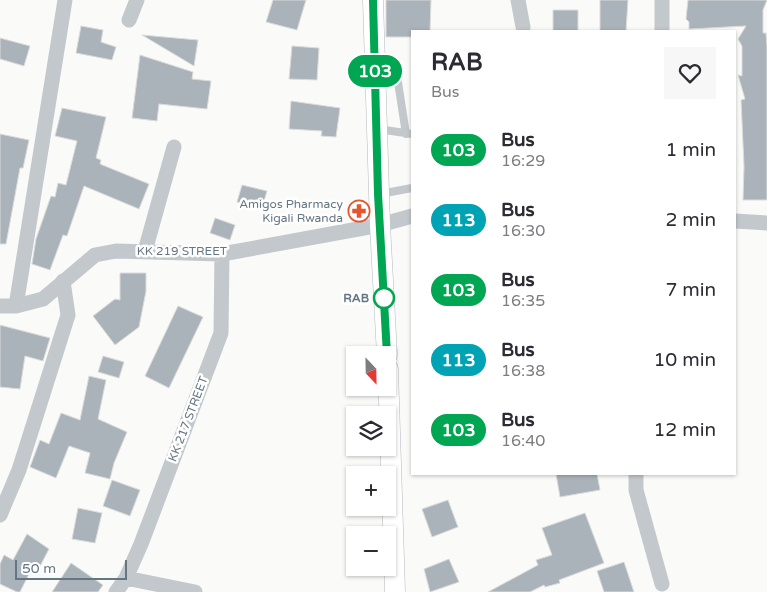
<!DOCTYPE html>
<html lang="en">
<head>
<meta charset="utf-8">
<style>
	body { margin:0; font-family:"Varela Round",sans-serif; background:#f7f7f7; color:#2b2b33; height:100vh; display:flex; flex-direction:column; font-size:19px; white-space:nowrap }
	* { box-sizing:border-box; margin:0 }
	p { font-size:16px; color:#7c7c81 }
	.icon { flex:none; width:28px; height:28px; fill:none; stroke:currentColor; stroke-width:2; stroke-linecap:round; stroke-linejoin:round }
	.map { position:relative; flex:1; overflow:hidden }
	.side { position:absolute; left:411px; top:30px; width:325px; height:445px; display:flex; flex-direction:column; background:#fff; border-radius:0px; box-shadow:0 1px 4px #0004 }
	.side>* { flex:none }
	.badge { padding:0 10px; border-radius:16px; font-size:18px; line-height:32px }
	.needle { width:32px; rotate:158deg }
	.controls { position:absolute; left:346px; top:346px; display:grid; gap:10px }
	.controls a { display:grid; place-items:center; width:50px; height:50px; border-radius:0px; background:#fff; box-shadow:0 1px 4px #0004; font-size:25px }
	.scale { position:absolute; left:15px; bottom:12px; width:112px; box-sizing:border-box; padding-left:5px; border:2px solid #657683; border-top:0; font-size:14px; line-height:18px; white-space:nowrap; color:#657683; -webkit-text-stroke:4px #fff; paint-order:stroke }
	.map>.badge { position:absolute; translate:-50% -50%; box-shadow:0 0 0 2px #fff }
	.round { display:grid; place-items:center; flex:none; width:52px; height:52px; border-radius:0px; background:#f7f7f7 }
	.summary { display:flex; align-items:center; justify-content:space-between; height:85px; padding:0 20px }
	h1 { font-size:24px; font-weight:700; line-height:38px }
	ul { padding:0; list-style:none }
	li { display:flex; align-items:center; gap:15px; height:70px; padding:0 20px }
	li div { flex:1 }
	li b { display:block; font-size:19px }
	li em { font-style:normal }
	li .badge { min-width:55px; font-weight:700; text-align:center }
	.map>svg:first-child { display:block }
</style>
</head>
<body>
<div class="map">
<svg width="767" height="592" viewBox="0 0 767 592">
	<rect width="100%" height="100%" fill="#fafaf8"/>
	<path fill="#aab3b9" stroke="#dcdcda" d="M273,0H306L297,30L266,22Z
		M386,0H431L430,31H412V37H386Z
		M600,0H628L626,31H600Z
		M688,0H767L763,10V33H766L767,47V200H743L744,166L741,100L745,99L738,75L742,76V46L738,39L746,26L689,29V22L686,19Z
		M553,10H578V31H553Z
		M81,26L103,30L101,42L116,47L112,60L76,53Z
		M142,35L198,40L194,66Z
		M0,38L30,46L24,66L0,59Z
		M292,46L319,48L317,80L289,79Z
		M140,55L193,72L192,79L211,81L207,109L159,104L157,121L132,118Z
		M291,101L340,108L336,137L321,136L322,131L289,129Z
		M62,108L106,117L96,158L101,160L100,164L149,184L139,209L84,186L67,236L63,235L50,270L32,264L36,239L51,196L55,197L58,183L66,185L77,141L55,136Z
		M0,134L29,140L23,168H20L6,244H0Z
		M242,185L267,191L262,208L237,202Z
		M215,218L235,225L230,240L210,233Z
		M120,273H146V291L139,327L115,345L93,316L115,299L120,300Z
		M178,306L203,317L169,388L145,376Z
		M0,325L50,338L43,361L25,356L20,389L0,387Z
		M103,356L124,362L119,378L98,372Z
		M89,376L106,380L98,419L127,432L114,463L110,479L85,473L90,453L69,446L56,478L30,467L40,440L49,444L61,413L80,420Z
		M556,474H597L600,490L560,497Z
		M112,480L140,490L130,516L103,506Z
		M448,500L458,527L432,537L422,509Z
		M78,508L102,513L95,543L72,539Z
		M585,513L604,563L559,580L560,583L545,587L544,585L530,592H488L538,565L536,560L552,555L542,528Z
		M27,534L49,549L39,568L33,566L20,592H17L0,584V564L4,555L13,560Z
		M449,559L459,582L430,592L424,569Z
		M624,562L634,592H604L597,571Z
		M71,563L103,585L98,592H52Z"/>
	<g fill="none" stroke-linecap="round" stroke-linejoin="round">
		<g stroke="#b3babf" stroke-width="21">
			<path id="secondary" d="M373,0L380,225L387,355
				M388,369L395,592"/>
		</g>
		<path stroke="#c3c8cc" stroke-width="8" d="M376,65L392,73L398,82L406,134
			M378,129L412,134
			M380,194L412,188"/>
		<path stroke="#c3c8cc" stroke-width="15" d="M518,0L523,27
			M662,0V31
			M129,20L137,0
			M735,221L767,223
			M145,251L174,147
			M0,306H16L43,299L95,255L116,251L222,254L380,225L412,216
			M16,306L65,0
			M636,474V490L662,584
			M0,515L19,470L68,315L63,281
			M126,578L195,592
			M116,592L126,578L141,544L221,333L222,254"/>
		<use href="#secondary" stroke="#fff" stroke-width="20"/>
	</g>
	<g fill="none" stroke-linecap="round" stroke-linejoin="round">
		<g stroke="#fff" stroke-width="11">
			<path id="line" d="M373,0L378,194L387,355"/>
		</g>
		<use href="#line" stroke="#00a651" stroke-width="8"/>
	</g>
	<defs>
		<g id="pharmacy-ring" transform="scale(1.125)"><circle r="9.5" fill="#fff" stroke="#e4572e" stroke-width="1.5"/><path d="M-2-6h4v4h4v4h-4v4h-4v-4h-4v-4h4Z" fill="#e4572e"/></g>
	</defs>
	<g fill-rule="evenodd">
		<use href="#pharmacy-ring" x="359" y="211"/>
	</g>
	<circle fill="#fff" stroke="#00a651" stroke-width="2.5" cx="384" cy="298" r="10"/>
	<g text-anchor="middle" stroke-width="5" stroke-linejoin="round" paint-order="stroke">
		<g font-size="12" fill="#657683" stroke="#fff" text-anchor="end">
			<text x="343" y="208">Amigos Pharmacy<tspan x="343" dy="14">Kigali Rwanda</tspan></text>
		</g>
		<g font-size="12" fill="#657683" stroke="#fff">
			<text x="182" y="255">KK 219 STREET</text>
			<text transform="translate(188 419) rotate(-69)" y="4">KK 217 STREET</text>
		</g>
		<g font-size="12" font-weight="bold" fill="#657683" stroke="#fff" text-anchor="end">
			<text x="369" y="302">RAB</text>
		</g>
	</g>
</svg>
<div class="controls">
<a><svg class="needle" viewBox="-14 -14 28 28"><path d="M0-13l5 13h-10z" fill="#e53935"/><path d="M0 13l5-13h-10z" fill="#7c7c81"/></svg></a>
<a><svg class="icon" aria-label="layers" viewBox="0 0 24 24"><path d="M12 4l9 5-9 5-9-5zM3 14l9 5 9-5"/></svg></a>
<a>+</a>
<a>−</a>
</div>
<div class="scale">50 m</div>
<b class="badge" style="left:375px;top:71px;background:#00a651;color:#fff">103</b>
<section class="side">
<div class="summary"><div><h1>RAB</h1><p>Bus</p></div><a class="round"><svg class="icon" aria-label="heart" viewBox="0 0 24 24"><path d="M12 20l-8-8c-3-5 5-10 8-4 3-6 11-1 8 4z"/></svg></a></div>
<ul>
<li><span class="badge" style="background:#00a651;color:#fff">103</span><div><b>Bus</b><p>16:29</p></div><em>1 min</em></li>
<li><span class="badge" style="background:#00a3b4;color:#fff">113</span><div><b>Bus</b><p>16:30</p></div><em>2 min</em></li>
<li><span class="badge" style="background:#00a651;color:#fff">103</span><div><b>Bus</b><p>16:35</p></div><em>7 min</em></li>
<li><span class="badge" style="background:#00a3b4;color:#fff">113</span><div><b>Bus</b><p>16:38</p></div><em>10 min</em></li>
<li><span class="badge" style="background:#00a651;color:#fff">103</span><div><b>Bus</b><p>16:40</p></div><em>12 min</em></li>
</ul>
</section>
</div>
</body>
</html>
